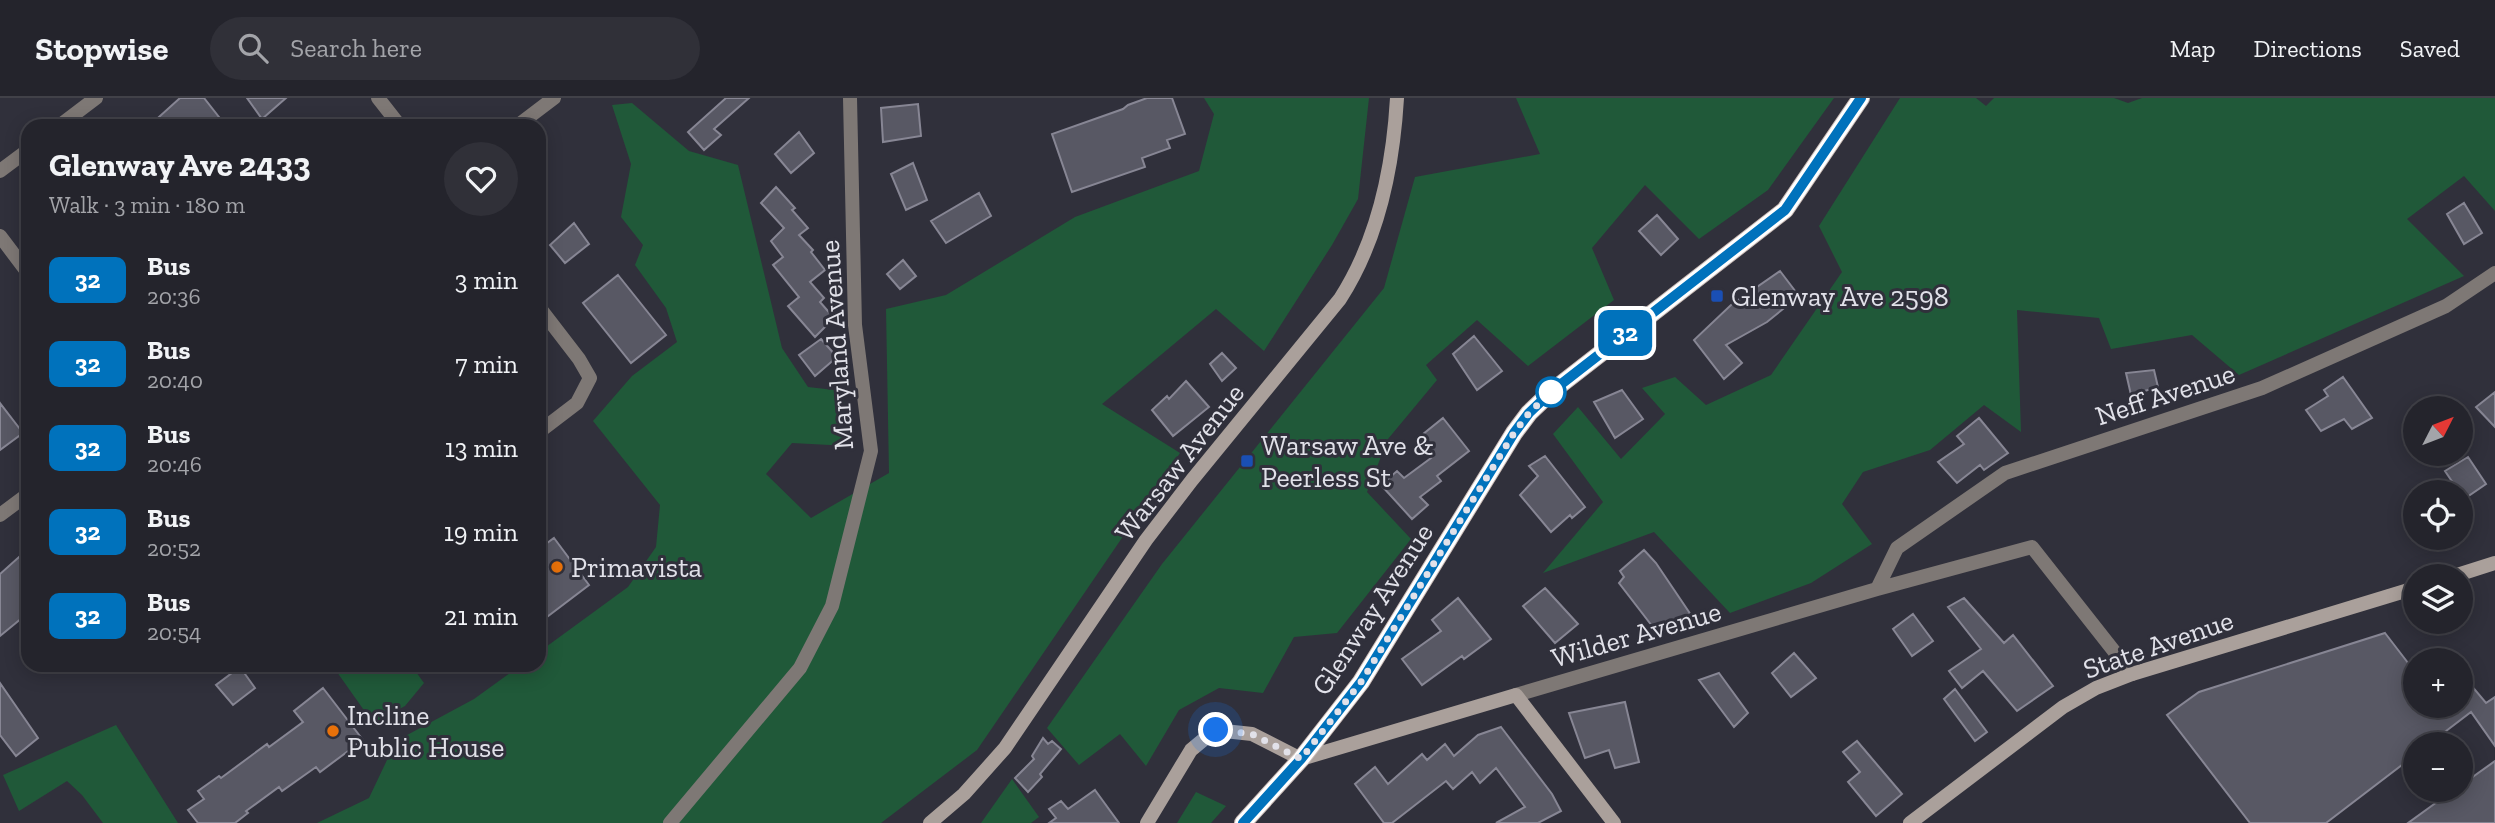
<!DOCTYPE html>
<html lang="en">
<head>
<meta charset="utf-8">
<style>
	body { margin:0; font-family:"Zilla Slab",serif; background:#303038; color:#f1f3f6; height:100vh; display:flex; flex-direction:column; font-size:26px; white-space:nowrap }
	* { box-sizing:border-box; margin:0 }
	p { font-size:23px; color:#a3a4a9 }
	.icon { flex:none; width:38px; height:38px; fill:none; stroke:currentColor; stroke-width:2; stroke-linecap:round; stroke-linejoin:round }
	.map { position:relative; flex:1; overflow:hidden }
	.panel { position:absolute; left:21px; top:21px; width:525px; height:553px; display:flex; flex-direction:column; background:#24242c; border-radius:21px; box-shadow:0 4px 18px #0003,0 0 0 2px #414148 }
	.panel>* { flex:none }
	.badge { padding:0 14px; border-radius:10px; font-size:24px; line-height:46px }
	.needle { width:46px; rotate:48deg }
	.buttons { position:absolute; left:2403px; top:298px; display:grid; gap:14px }
	.buttons a { display:grid; place-items:center; width:70px; height:70px; border-radius:50%; background:#24242c; box-shadow:0 4px 18px #0003,0 0 0 2px #414148; font-size:35px }
	.you { position:absolute; width:35px; height:35px; margin:-18px; border:5px solid #fff; border-radius:50%; background:#1a73e8; box-shadow:0 0 0 10px #1a73e833 }
	.map>.badge { position:absolute; translate:-50% -50%; box-shadow:0 0 0 4px #fff }
	.round { display:grid; place-items:center; flex:none; width:74px; height:74px; border-radius:37px; background:#303038 }
	.headline { display:flex; align-items:center; justify-content:space-between; height:119px; padding:0 28px }
	h1 { font-size:33px; font-weight:800; line-height:52px }
	ul { padding:0; list-style:none }
	li { display:flex; align-items:center; gap:21px; height:84px; padding:0 28px }
	li div { flex:1 }
	li b { display:block; font-size:26px }
	li em { font-style:normal }
	li .badge { min-width:77px; font-weight:700; text-align:center }
	header { display:flex; align-items:center; gap:42px; box-sizing:border-box; height:98px; padding:0 35px; background:#24242c; border-bottom:2px solid #414148 }
	header strong { font-size:33px }
	nav { display:flex; gap:38px; margin-inline-start:auto; font-size:24px }
	.search { width:490px; height:63px; background:#303038; display:flex; align-items:center; gap:18px; box-sizing:border-box; padding:0 24px; border-radius:38px; color:#a3a4a9; font-size:26px }
	.map>svg:first-child { display:block }
</style>
</head>
<body>
<header>
<strong>Stopwise</strong>
<div class="search"><svg class="icon" aria-label="search" viewBox="0 0 24 24"><circle cx="10" cy="10" r="6"/><path d="M15 15l6 6"/></svg>Search here</div>
<nav><a>Map</a><a>Directions</a><a>Saved</a></nav>
</header>
<div class="map">
<svg width="2495" height="725" viewBox="0 0 2495 725">
	<rect width="100%" height="100%" fill="#30303b"/>
	<path fill="#205939" d="M1204,0H1369L1358,101L1332,147L1264,253L1216,211L1102,306L1180,355L977,652L881,725H317L369,700L396,643L474,601L521,567H539V554L628,489L656,449L660,407L593,323L632,278L677,244L666,210L635,167L643,147L621,119L631,66L612,7L632,5L689,53L738,67L782,250L808,289L843,293L849,348L792,345L766,376L811,420L889,375L886,211L946,197L1075,119L1199,73L1214,16Z
		M1516,0H1834L1768,92L1699,141L1645,87L1592,150L1614,202L1528,268L1477,222L1426,267L1437,282L1388,341L1367,394L1411,441L1337,535L1294,539L1263,595L1219,590L1179,612L1146,668L1120,636L1079,667L1047,630L1162,466L1384,190L1415,79L1540,56Z
		M1900,0H1976L1986,8L1994,0H2114L2128,5L2142,0H2495V113L2464,78L2407,121L2464,178L2239,277L2192,237L2111,251L2099,220L2017,212L2021,334L1984,307L1930,352L1863,374L1842,406L1872,446L1811,485L1730,515L1654,434L1543,475L1603,404L1553,336L1578,309L1621,361L1665,316L1642,290L1675,279L1706,307L1771,277L1842,174L1819,128Z
		M332,567H411L424,585L405,608L373,625Z
		M116,627L178,725H103L82,697L67,683L19,713L3,677Z
		M1012,681L1039,719L1031,725H981Z
		M1196,694L1226,708L1211,725H1177Z"/>
	<path fill="#585864" stroke="#878694" stroke-width="2" d="M180,0H204L226,28H149Z
		M247,0H286L262,21Z
		M726,0H749L714,31L721,37L704,52L688,34Z
		M1147,0H1172L1185,36L1167,42L1170,50L1142,60L1145,69L1072,94L1052,36L1123,11L1128,7Z
		M918,6L921,38L883,44L881,10Z
		M799,34L814,55L791,75L775,56Z
		M913,65L927,102L906,112L891,76Z
		M776,89L795,110L792,112L808,130L799,137L813,152L811,154L825,172L810,184L824,200L820,204L834,220L815,239L788,208L799,199L773,167L783,159L771,143L784,130L761,105Z
		M979,95L991,118L946,145L931,123Z
		M2464,105L2482,135L2464,146L2447,116Z
		M1657,117L1678,141L1661,157L1639,133Z
		M574,125L589,146L565,165L550,147Z
		M903,162L916,178L900,191L887,176Z
		M1780,173L1799,198L1767,224L1726,247L1742,265L1724,281L1694,242L1731,207Z
		M618,177L666,237L631,265L583,205Z
		M1474,238L1502,273L1477,292L1453,256Z
		M821,241L837,259L815,278L799,257Z
		M1222,255L1236,270L1222,283L1210,266Z
		M2154,272L2158,289L2131,297L2126,275Z
		M2343,279L2372,320L2352,331L2344,321L2321,333L2306,312L2328,298L2324,292Z
		M1186,283L1209,309L1173,338L1152,312L1167,298L1169,301Z
		M1622,292L1643,321L1615,340L1594,304Z
		M2495,294V329L2476,309Z
		M0,305L23,335L0,352Z
		M1443,320L1469,353L1437,378L1441,383L1420,399L1428,407L1412,421L1381,387L1397,373L1404,380L1431,360L1417,341Z
		M1979,320L2008,355L1984,372L1980,367L1957,385L1938,364L1964,346L1957,338Z
		M1545,358L1585,409L1572,420L1570,417L1551,434L1520,397L1538,378L1529,368Z
		M2468,359L2486,386L2464,401L2445,373Z
		M554,440L589,487L539,525V451Z
		M28,451V515L0,538V476Z
		M1644,452L1656,465L1691,517L1659,537L1619,485L1624,479L1620,473Z
		M1545,490L1578,526L1555,545L1523,508Z
		M1458,500L1491,541L1464,561L1462,558L1422,587L1402,561L1441,533L1432,522Z
		M1964,500L2004,545L2013,537L2053,588L2017,613L1983,573L1962,590L1949,573L1981,551L1948,509Z
		M1913,516L1933,543L1912,558L1893,531Z
		M2385,535L2415,574V607H2460V574L2486,605L2495,599V648L2471,614L2429,646H2415V657L2326,725H2250L2167,617L2199,594Z
		M1794,555L1816,580L1791,599L1772,575Z
		M240,569L255,590L233,607L216,587Z
		M1719,575L1748,615L1734,629L1699,582Z
		M0,585L38,640L16,658L0,637Z
		M323,590L363,642L320,674L316,669L282,693L279,689L246,713L248,715L235,725H198L188,712L204,701L198,693L219,678L221,680L267,646L269,649L303,624L294,613Z
		M1955,591L1987,634L1975,643L1944,601Z
		M1625,604L1639,664L1615,670L1609,652L1585,660L1569,615Z
		M1501,629L1552,696L1561,713L1538,725H1496L1525,709L1496,670L1480,685L1472,674L1453,691L1446,683L1392,725H1384L1355,686L1375,669L1388,686L1422,656L1427,662L1445,646L1454,658L1478,637Z
		M1043,640L1048,646L1052,643L1061,651L1040,676L1042,679L1028,694L1015,680L1034,661L1032,658Z
		M1857,643L1902,696L1876,718L1848,684L1860,674L1843,654Z
		M2495,663V725H2408L2455,691H2460V688Z
		M1095,692L1119,725H1049L1056,720L1049,711L1061,703L1068,711Z"/>
	<g fill="none" stroke-linecap="round" stroke-linejoin="round">
		<path stroke="#7e7875" stroke-width="14" d="M378,0L400,28
			M59,28L96,0
			M517,28L554,0
			M0,73L28,52
			M0,138L28,175
			M539,209L579,261L590,280L577,305L539,334
			M0,417L28,396
			M1877,491L1897,450L2005,375L2262,290L2446,208L2495,175
			M1516,597L1877,491L2032,449L2132,576
			M670,725L800,570L832,508L871,353L855,227L850,0"/>
		<path stroke="#aaa09b" stroke-width="14" d="M2454,478L2495,465
			M930,725L964,696L1005,650L1146,442L1192,382L1340,201C1378,142 1393,69 1397,0
			M1147,725L1191,652L1215,632L1252,636L1301,661L1516,597L1614,725
			M1910,725L2063,609L2096,590L2132,576L2415,490"/>
		<path stroke="#cbbeb9" stroke-width="18" d="M1243,725L1301,661L1361,584L1514,335L1529,315L1551,294L1785,112L1861,0"/>
	</g>
	<g fill="none" stroke-linecap="round" stroke-linejoin="round">
		<g stroke="#fff" stroke-width="16">
			<path id="line" d="M1243,725L1301,661L1361,584L1514,335L1529,315L1551,294L1785,112L1861,0"/>
		</g>
		<use href="#line" stroke="#0072bc" stroke-width="10"/>
		<path stroke="#e1e1e9" stroke-width="7" stroke-dasharray="0 12.6" d="M1216,632L1252,636L1301,661L1361,584L1514,335L1529,315L1551,294"/>
	</g>
	<g fill="#1a4fb4" stroke="#30303b" stroke-width="2.5">
		<rect x="1710" y="191" width="14" height="14" rx="3.5"/>
		<rect x="1240" y="356" width="14" height="14" rx="3.5"/>
	</g>
	<circle fill="#fff" stroke="#0072bc" stroke-width="3.5" cx="1551" cy="294" r="14"/>
	<g fill="#e8710a" stroke="#30303b" stroke-width="2.5">
		<circle cx="557" cy="469" r="7"/>
		<circle cx="333" cy="633" r="7"/>
	</g>
	<g text-anchor="middle" stroke-width="6" stroke-linejoin="round" paint-order="stroke">
		<g font-size="28" fill="#e1e1e9" stroke="#30303b" text-anchor="start">
			<text x="1731" y="208">Glenway Ave 2598</text>
			<text x="1261" y="357">Warsaw Ave &amp;<tspan x="1261" dy="32">Peerless St</tspan></text>
			<text x="571" y="479">Primavista</text>
			<text x="347" y="627">Incline<tspan x="347" dy="32">Public House</tspan></text>
		</g>
		<g font-size="28" fill="#e1e1e9" stroke="#30303b">
			<text transform="translate(836 247) rotate(-94)" y="10">Maryland Avenue</text>
			<text transform="translate(2165 296) rotate(-18)" y="10">Neff Avenue</text>
			<text transform="translate(1179 364) rotate(-52)" y="10">Warsaw Avenue</text>
			<text transform="translate(1372 511) rotate(-57)" y="10">Glenway Avenue</text>
			<text transform="translate(1636 536) rotate(-16)" y="10">Wilder Avenue</text>
			<text transform="translate(2158 546) rotate(-19)" y="10">State Avenue</text>
		</g>
	</g>
</svg>
<div class="buttons">
<a><svg class="needle" viewBox="-14 -14 28 28"><path d="M0-13l5 13h-10z" fill="#e53935"/><path d="M0 13l5-13h-10z" fill="#a3a4a9"/></svg></a>
<a><svg class="icon" aria-label="locate" viewBox="0 0 24 24"><circle cx="12" cy="12" r="6"/><path d="M12 2v4M12 18v4M2 12h4M18 12h4"/></svg></a>
<a><svg class="icon" aria-label="layers" viewBox="0 0 24 24"><path d="M12 4l9 5-9 5-9-5zM3 14l9 5 9-5"/></svg></a>
<a>+</a>
<a>−</a>
</div>
<div class="you" style="left:1216px;top:632px"></div>
<b class="badge" style="left:1625px;top:235px;background:#0072bc;color:#fff">32</b>
<section class="panel">
<div class="headline"><div><h1>Glenway Ave 2433</h1><p>Walk · 3 min · 180 m</p></div><a class="round"><svg class="icon" aria-label="heart" viewBox="0 0 24 24"><path d="M12 20l-8-8c-3-5 5-10 8-4 3-6 11-1 8 4z"/></svg></a></div>
<ul>
<li><span class="badge" style="background:#0072bc;color:#fff">32</span><div><b>Bus</b><p>20:36</p></div><em>3 min</em></li>
<li><span class="badge" style="background:#0072bc;color:#fff">32</span><div><b>Bus</b><p>20:40</p></div><em>7 min</em></li>
<li><span class="badge" style="background:#0072bc;color:#fff">32</span><div><b>Bus</b><p>20:46</p></div><em>13 min</em></li>
<li><span class="badge" style="background:#0072bc;color:#fff">32</span><div><b>Bus</b><p>20:52</p></div><em>19 min</em></li>
<li><span class="badge" style="background:#0072bc;color:#fff">32</span><div><b>Bus</b><p>20:54</p></div><em>21 min</em></li>
</ul>
</section>
</div>
</body>
</html>
